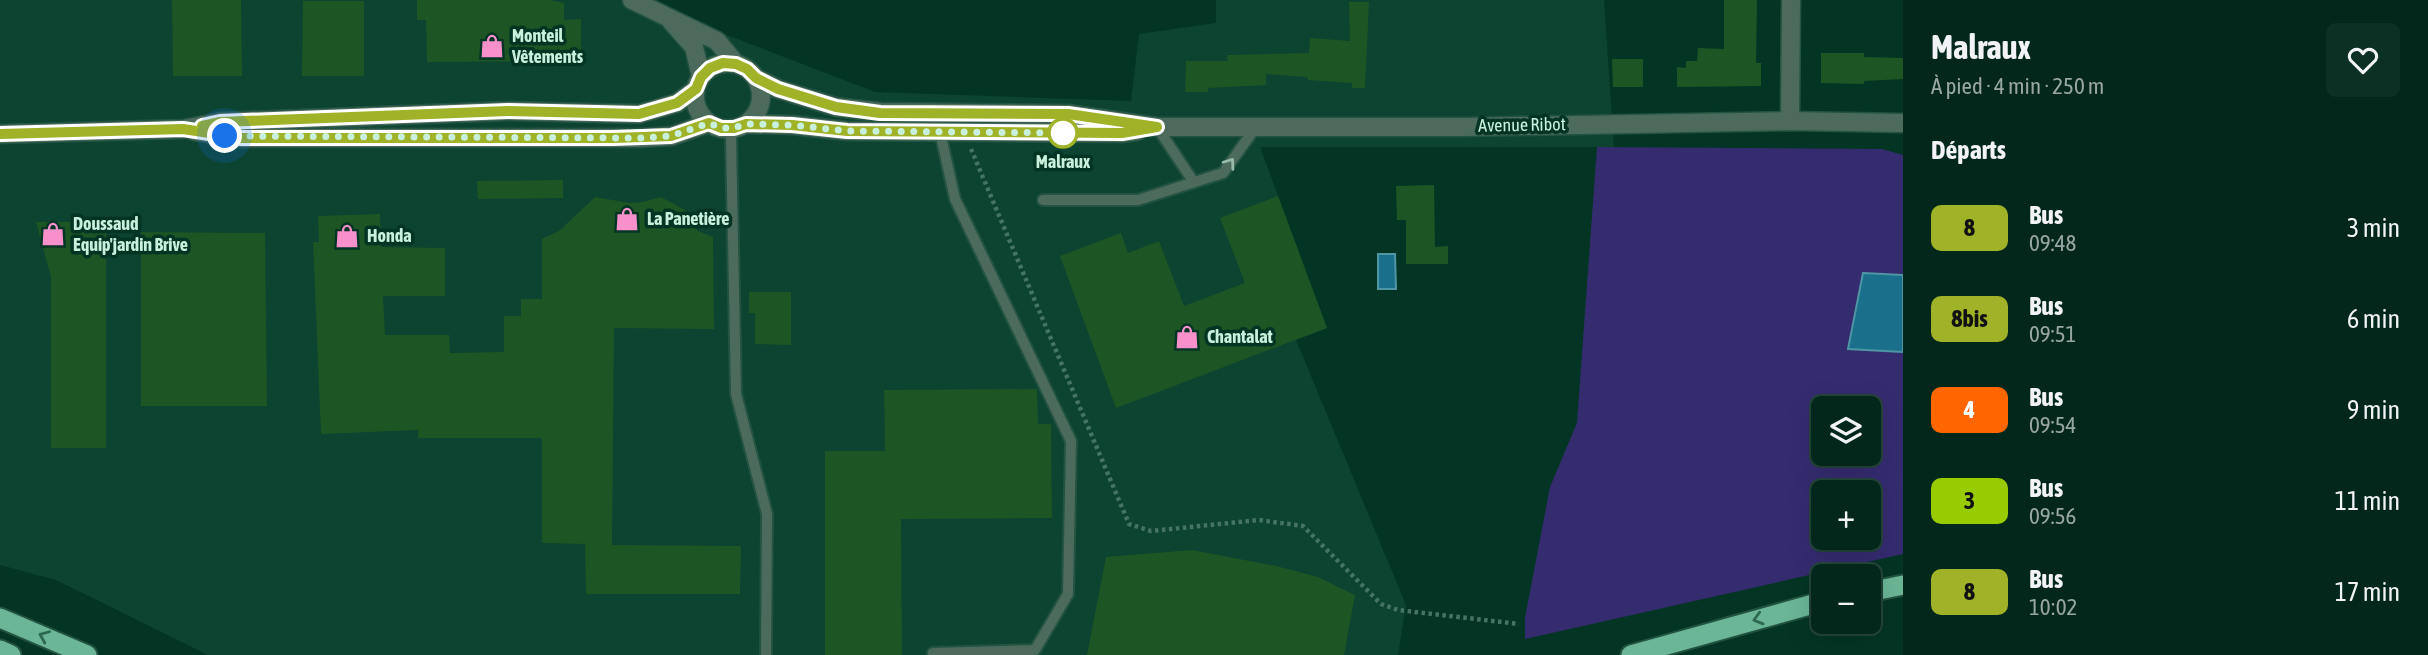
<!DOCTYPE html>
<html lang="fr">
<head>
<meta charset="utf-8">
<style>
	body { margin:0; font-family:"Asap Condensed",sans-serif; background:#0d3024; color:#f1f3f6; height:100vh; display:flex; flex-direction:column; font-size:26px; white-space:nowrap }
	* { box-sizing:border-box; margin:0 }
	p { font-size:23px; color:#97a6a3 }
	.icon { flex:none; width:38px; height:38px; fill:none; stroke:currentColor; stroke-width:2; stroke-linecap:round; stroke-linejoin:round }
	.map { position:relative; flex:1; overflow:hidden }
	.drawer { display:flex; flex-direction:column; background:#03281b; width:525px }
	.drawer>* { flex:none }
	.badge { padding:0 14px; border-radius:10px; font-size:24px; line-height:46px }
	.controls { position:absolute; left:1811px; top:396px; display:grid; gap:14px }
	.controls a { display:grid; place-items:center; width:70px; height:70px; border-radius:10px; background:#03281b; box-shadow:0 7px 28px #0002,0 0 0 2px #24443a; font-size:35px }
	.you { position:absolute; width:35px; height:35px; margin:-18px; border:5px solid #fff; border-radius:50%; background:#1a73e8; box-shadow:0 0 0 10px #1a73e833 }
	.map>.badge { position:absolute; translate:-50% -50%; box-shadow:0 0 0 4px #fff }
	h2 { padding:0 28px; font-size:26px; line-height:63px }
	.round { display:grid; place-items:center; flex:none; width:74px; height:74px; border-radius:10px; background:#0d3024 }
	.head { display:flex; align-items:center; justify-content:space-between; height:119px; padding:0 28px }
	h1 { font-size:33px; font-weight:700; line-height:52px }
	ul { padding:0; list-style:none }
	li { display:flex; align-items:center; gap:21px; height:91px; padding:0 28px }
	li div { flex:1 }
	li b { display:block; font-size:26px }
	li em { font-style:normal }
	li .badge { min-width:77px; font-weight:700; text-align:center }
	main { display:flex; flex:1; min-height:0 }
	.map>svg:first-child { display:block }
</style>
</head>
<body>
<main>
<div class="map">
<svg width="1903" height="655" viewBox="0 0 1903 655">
	<rect width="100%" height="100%" fill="#043524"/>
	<path fill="#0c4331" d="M0,0H636L875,92L1131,101L1139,34L1216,23V0H1604L1614,147H1260L1327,328L1296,340L1406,605L1398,655H208L56,580L0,565Z"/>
	<path fill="#352c70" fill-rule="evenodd" d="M1597,147L1882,149L1903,155V554L1525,639V618L1550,487L1577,423ZM1824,408H1869V453H1824ZM1824,492H1869V537H1824Z"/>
	<path fill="#1a6f8a" stroke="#4e96a3" stroke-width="2" d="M1378,254H1395L1396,289H1378Z
		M1863,273L1903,275V352L1848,349Z"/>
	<path fill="#1e5524" d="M172,0H241L242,76H173Z
		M417,0H550L564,3V20L581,19V61L427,62L426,20H417Z
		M1724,0H1757L1756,63H1761V86L1677,87V67L1686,68V61H1697L1698,48L1724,49Z
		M303,1H364V76H302Z
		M1349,2H1369L1365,88H1352V83L1308,80L1307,77L1266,74V85L1208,88V92H1185L1186,61H1228L1227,55L1309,53L1310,38L1350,41Z
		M1821,53H1864V57L1903,58V79L1864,81V84L1821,83Z
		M1612,59H1643V87H1613Z
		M563,180V198L478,199L477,181Z
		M1434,185L1435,247L1448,246V264H1406V220H1397L1396,186Z
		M1278,196L1327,328L1116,408L1060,256L1121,233L1128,253L1159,241L1184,306L1245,283L1220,218Z
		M595,197L630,203L643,202L661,197L685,210L688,220L698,231L713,237L714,329L614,328L612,545L741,546L740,594H586L585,544L542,543V438H418V430L321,434L313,242H319L318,216L380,214L381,247L445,248V296H383L385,335H449L450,353L504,352V316H521V299H542V239L559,231Z
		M36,222H106V448H51V277Z
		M141,232L265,233L267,406H141Z
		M749,292H791V345L755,344V313H749Z
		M1037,389L1038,424H1051L1052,518L901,519L902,655H825V451H885L884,390Z
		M1192,550L1276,566L1318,577L1355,595L1344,655H1087L1106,557Z"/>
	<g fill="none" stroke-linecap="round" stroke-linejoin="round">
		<g stroke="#235342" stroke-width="14">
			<path id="service" d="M1157,127L1193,181
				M734,128L731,138L736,394L767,514L766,655
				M1043,200H1138L1223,173L1256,127
				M933,653L1035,650L1068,594L1071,441L955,199L940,132"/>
		</g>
		<g stroke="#235342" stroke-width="21">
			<path id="minor" d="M632,0L717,41L736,64
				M671,21L694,47L701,77
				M1790,121L1791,0"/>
		</g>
		<g stroke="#235342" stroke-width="21">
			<path id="tertiary" d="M695 96a33 33 0 1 1 66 0a33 33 0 1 1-66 0Z
				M756,78L778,89L836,107L880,112L1068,114L1157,127H1465L1790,121L1903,123
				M746,124L792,125L847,131L1122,133L1137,131
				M194,131L242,138H640L672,136L709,123
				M0,134L183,129L220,122L508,111L639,114L677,103L696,89"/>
		</g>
		<g stroke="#235342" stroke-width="23">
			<path id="trunk" d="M1869,592L1903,585
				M0,618L87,655
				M0,650L11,655
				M1631,655L1824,601"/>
		</g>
		<path stroke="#467462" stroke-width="4.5" stroke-dasharray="3.5 3.5" stroke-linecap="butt" d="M971,149L1129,524L1151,531L1259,520L1303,526L1381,604L1398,610L1519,624"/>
		<use href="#service" stroke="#4c6b5d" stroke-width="10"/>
		<use href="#minor" stroke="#4c6b5d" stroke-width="18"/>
		<use href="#tertiary" stroke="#4c6b5d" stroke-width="18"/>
		<use href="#trunk" stroke="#6bb696" stroke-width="19"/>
	</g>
	<defs><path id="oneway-chevron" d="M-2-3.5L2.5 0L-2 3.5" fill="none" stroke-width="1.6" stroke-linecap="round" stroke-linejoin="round" transform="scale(1.75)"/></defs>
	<use stroke="#96bbaa" href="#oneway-chevron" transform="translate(1230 163) rotate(-54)"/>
	<g stroke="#2d6952">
		<use href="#oneway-chevron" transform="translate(1758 619) rotate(164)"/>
		<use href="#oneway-chevron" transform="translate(44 636) rotate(-157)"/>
	</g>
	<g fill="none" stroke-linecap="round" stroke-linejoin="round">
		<g stroke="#fff" stroke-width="16">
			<path id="line" d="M0,134L183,129L242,138H613L671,136L709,123L721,128H734L746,124L792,125L847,131L1122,133L1157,127L1068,114L880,113L836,107L778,89L756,78L747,69L736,64L723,63L710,68L701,77L696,89L677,103L639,114L508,111L220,122L202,126"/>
		</g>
		<use href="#line" stroke="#a0b227" stroke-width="10"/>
		<path stroke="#c8f0dd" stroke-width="7" stroke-dasharray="0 12.6" d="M225,136L640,138L671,136L709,123L721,128H734L746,124L792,125L847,131L1071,133H1063"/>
	</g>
	<defs>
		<g id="shop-bare" transform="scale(1.89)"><path d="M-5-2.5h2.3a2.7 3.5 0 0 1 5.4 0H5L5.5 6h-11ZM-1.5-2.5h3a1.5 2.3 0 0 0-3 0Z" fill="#f890cc" stroke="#043524" stroke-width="2.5" paint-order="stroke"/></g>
	</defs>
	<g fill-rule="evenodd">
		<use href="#shop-bare" x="492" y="46"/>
		<use href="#shop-bare" x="627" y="219"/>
		<use href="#shop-bare" x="53" y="234"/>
		<use href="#shop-bare" x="347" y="236"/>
		<use href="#shop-bare" x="1187" y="337"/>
	</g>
	<circle fill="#fff" stroke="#a0b227" stroke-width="3.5" cx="1063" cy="133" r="14"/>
	<g text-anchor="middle" stroke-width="7" stroke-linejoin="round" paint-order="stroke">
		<g font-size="18" font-weight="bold" fill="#c8f0dd" stroke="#043524" text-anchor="start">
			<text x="512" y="42">Monteil<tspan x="512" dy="21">Vêtements</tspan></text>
			<text x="647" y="225">La Panetière</text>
			<text x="73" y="230">Doussaud<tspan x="73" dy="21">Equip'jardin Brive</tspan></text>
			<text x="367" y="242">Honda</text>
			<text x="1207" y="343">Chantalat</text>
		</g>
		<g font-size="18" fill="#c8f0dd" stroke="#043524">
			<text transform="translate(1522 125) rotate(-1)" y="6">Avenue Ribot</text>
		</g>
		<g font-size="18" font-weight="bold" fill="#c8f0dd" stroke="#043524">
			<text x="1063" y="168">Malraux</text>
		</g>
	</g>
</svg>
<div class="controls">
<a><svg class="icon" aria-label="layers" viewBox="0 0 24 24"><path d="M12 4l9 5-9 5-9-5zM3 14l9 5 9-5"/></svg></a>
<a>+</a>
<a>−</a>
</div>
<div class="you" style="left:225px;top:136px"></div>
</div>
<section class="drawer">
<div class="head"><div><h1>Malraux</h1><p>À pied · 4 min · 250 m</p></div><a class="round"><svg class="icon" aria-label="heart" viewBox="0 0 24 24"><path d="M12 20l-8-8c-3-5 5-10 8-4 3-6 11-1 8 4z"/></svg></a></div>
<h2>Départs</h2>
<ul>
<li><span class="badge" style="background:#a0b227;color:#111">8</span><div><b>Bus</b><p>09:48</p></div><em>3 min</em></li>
<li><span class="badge" style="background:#a0b227;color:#111">8bis</span><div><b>Bus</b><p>09:51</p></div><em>6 min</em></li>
<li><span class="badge" style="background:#f60;color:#fff">4</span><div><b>Bus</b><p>09:54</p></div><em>9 min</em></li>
<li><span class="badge" style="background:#9c0;color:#111">3</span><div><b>Bus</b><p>09:56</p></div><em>11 min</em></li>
<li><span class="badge" style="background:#a0b227;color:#111">8</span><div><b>Bus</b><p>10:02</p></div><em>17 min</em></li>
</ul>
</section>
</main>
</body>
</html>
